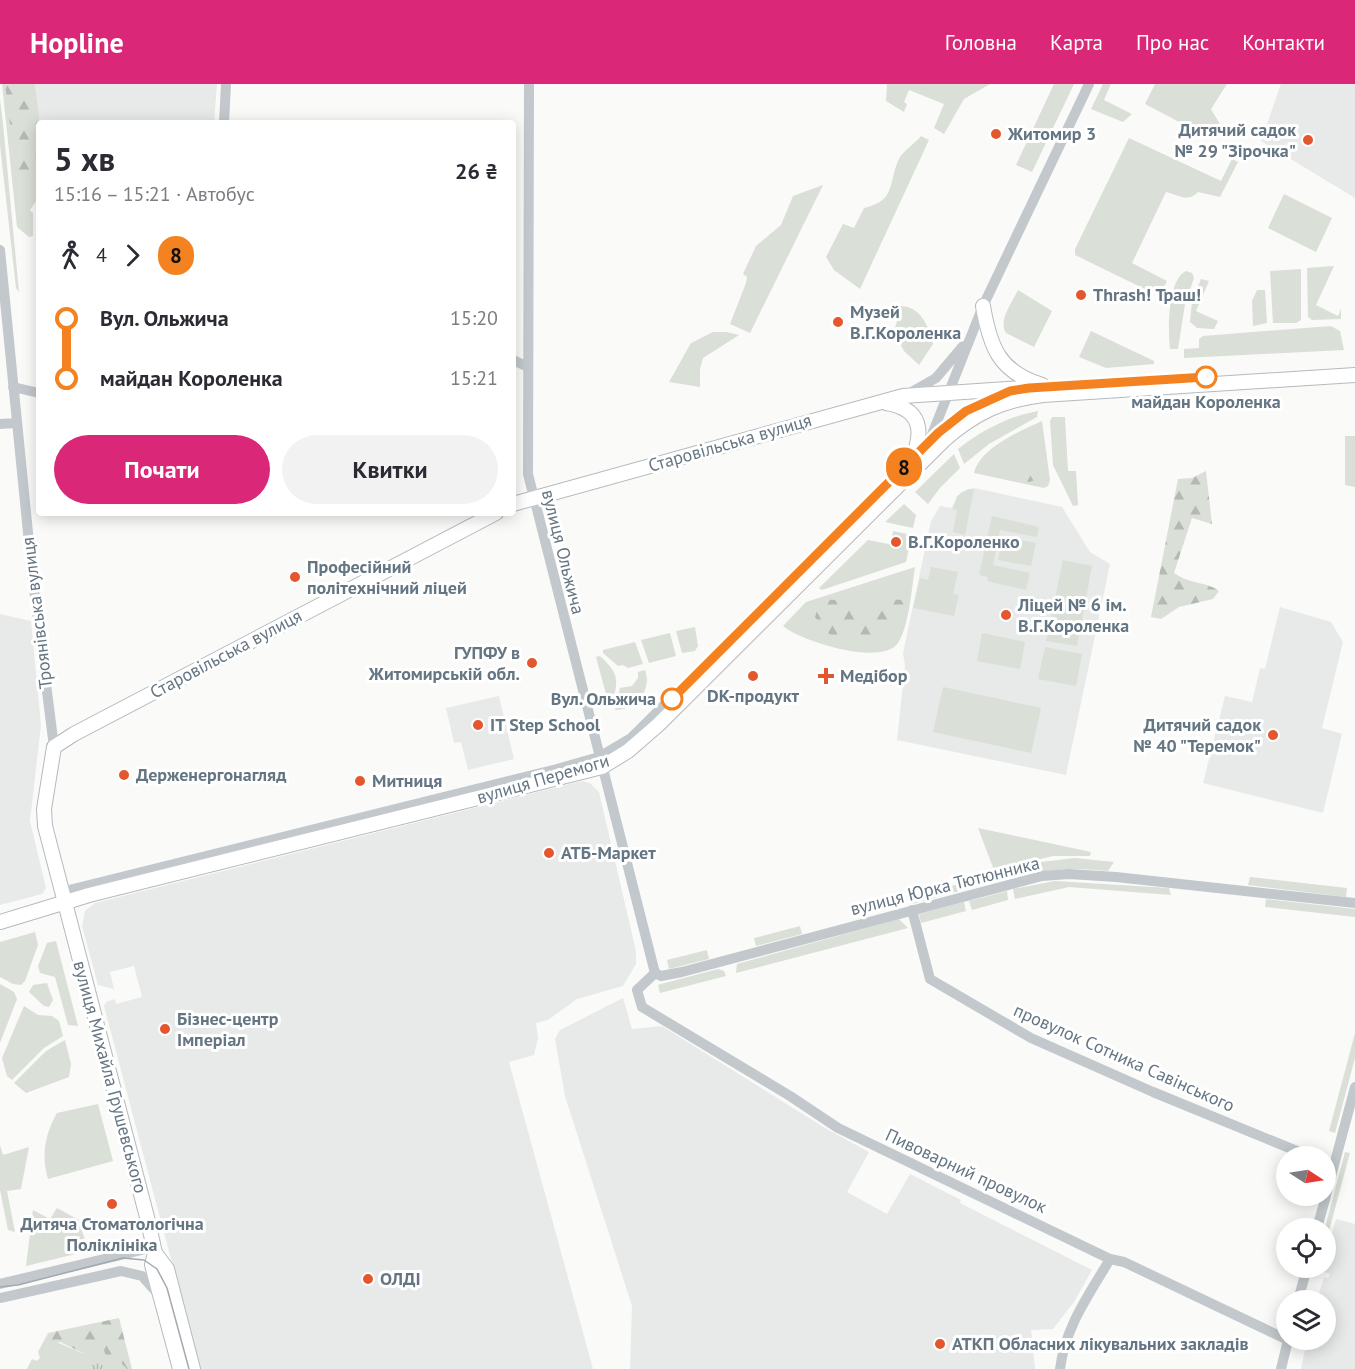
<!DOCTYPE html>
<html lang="uk">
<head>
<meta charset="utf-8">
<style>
	body { margin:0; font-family:"PT Sans",sans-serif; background:#f2f2f3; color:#2b2b33; height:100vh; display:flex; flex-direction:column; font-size:22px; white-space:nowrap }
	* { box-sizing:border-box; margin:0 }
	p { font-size:20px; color:#7c7c81 }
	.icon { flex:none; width:33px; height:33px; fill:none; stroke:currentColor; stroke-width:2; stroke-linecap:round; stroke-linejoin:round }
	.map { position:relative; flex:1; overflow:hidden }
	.panel { position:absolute; left:36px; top:36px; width:480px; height:396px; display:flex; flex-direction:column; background:#fff; border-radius:6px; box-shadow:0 3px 15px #0003 }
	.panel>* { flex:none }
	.badge { padding:0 12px; border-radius:20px; font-size:21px; line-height:39px }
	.needle { width:39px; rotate:102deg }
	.controls { position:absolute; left:1276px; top:1062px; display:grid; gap:12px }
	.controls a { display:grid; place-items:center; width:60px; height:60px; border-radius:50%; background:#fff; box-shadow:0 3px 15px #0003; font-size:30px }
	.map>.badge { position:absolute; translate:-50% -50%; box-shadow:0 0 0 3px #fff }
	.legs { display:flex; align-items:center; gap:9px; height:66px; padding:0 18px; font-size:20px }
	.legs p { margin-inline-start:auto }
	.head { display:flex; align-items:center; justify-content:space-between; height:102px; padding:0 18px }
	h1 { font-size:33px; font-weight:700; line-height:45px }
	.primary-button { display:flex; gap:12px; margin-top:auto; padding:12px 18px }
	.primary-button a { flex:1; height:69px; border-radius:36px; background:#db2777; color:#fff; font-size:24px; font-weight:700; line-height:69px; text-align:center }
	.primary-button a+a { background:#f2f2f3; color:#2b2b33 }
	ul { padding:0 18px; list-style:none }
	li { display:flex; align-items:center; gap:21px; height:60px; font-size:22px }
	li i { display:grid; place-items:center; width:9px; height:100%; margin:0 8px; background:currentColor }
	li i::after { content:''; width:15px; height:15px; margin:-8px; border:4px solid; border-radius:50%; background:#fff }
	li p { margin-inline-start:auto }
	li:first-child i { background:linear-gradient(#0000 50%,currentColor 0) }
	li:last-child i { background:linear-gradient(currentColor 50%,#0000 0) }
	header { display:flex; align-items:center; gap:36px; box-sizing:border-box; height:84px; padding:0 30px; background:#db2777; color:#fff }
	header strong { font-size:28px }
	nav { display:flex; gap:33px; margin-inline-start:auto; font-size:21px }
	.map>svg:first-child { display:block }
</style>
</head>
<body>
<header>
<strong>Hopline</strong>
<nav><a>Головна</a><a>Карта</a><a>Про нас</a><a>Контакти</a></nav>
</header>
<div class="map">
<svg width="1355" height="1285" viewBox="0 0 1355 1285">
	<defs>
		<pattern id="forest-firs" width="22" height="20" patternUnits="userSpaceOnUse" patternTransform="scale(1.5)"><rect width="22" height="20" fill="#dadfd7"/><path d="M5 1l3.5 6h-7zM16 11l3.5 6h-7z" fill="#b4b9b4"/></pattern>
		<pattern id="park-tufts" width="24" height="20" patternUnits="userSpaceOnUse" patternTransform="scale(1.5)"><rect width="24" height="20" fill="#dadfd7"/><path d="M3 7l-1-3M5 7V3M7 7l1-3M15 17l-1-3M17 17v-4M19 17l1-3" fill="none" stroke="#b4b9b4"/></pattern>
	</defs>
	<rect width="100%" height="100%" fill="#fafaf8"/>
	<path fill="#e8e9e9" d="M35,0H217L214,39H40Z
		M1281,0H1355V114L1261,57Z
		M974,404L1062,423L1090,468L1110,480L1066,691L897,656L905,582L903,569L931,437L940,422L951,424L961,408Z
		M1280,523L1331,538L1343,558L1322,644L1342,650L1323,729L1203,699L1225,612L1252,618L1260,584L1265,585Z
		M0,530L31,537L41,641L30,737L46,804L42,810L0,821Z
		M499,612L514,675L468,686L461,658L454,659L446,624Z
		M582,697L590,699L599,708L636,867V880L623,902L577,915L548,936L536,939L538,954L534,971L509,978L593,1285H200L104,922L106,918L115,915L116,920L142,913L134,882L110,888L114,905L98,901L82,842L85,827L95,819Z
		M623,914L632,945L662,942L825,1044L869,1068L847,1108L887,1130L910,1090L961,1116L960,1119L1092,1186L1074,1218L1053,1245L1031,1246L1035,1285H630L632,1222L565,1012L555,955L560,946Z
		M1336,1135L1355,1140V1285H1301L1307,1256H1326V1216H1317L1324,1193L1328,1194L1330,1190L1322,1187L1323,1184H1326V1171Z"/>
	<path fill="#dadfd7" d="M2,0H35L40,39L39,113L30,126L33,129V152L29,153L17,143Z
		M887,0H990L964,15L944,50L934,44L944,20L909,6L904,18L907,20L904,28L886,17Z
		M1054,0H1074L1032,88L1016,81Z
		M1103,0H1111L1104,16L1132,30L1123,38L1091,25Z
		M1155,0H1227L1211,25L1221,42L1204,51L1145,20Z
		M0,15L3,40L19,208L16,204L0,61Z
		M921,52L929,56L860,205L834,186L826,173L843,140L854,144L864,124C898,116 887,98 900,73C905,66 915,59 921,52Z
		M1129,54L1221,97L1232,75L1238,78L1220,113L1198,108C1187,119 1179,111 1166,108L1132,179L1167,197L1159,212L1075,171V165Z
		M823,101L750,249L730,240L746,199L747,193L743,190L756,162L781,141L793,112Z
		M1284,110L1332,134L1316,168L1268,144Z
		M1334,182L1316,221L1338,232L1341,225V235L1312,236L1308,233L1307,184Z
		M1301,185V236L1296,239H1273L1270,187Z
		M1186,187L1192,189L1194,194L1185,220L1178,265H1170C1168,248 1167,196 1186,187Z
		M1201,195L1209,197L1196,227L1218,237L1214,245L1197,244L1190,238L1192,218Z
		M1018,206L1052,227L1034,263L1006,249C998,236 1012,219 1018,206Z
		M1257,206H1265L1267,239L1253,242L1252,217Z
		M901,222C922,223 929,244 933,260L919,281L904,267L894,248Z
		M1331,242L1340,247L1344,266L1184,274V265L1199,264V255L1203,252Z
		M1091,247L1154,277V280L1106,284L1079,273Z
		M713,248H726L739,251L703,274L700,285V303L669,298L691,259Z
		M1038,327L1037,333L989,360L964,380L958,365C983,346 1007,333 1038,327Z
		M1052,333H1065L1068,387H1076L1078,421L1073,422L1053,381L1050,337Z
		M1042,337L1050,396L1048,402L1044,404L974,389C980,364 1020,347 1042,337Z
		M1345,352H1355V403L1345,401Z
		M954,370L960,384L940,404L928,420L915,408Z
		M968,405H974L965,451L953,448L957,426L953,425L957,412Z
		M904,420L916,431L913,444L885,438Z
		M992,432L1039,443L1037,453L1000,446L993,481L1030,489L1026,506L987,497L988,493L979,491Z
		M893,447L912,451L906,478L822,506L819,504L868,456L899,462L900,456L892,454Z
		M1003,453L1036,459L1031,482L998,476Z
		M1063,476L1092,482L1077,562L1046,557Z
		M915,483C912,502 909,543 898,559C881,583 801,557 783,542L806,518Z
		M931,483L958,488L953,510L959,511L954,532L913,524L920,494L928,496Z
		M695,543L698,562L695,567L682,569L676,547Z
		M670,549L676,572L649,579L641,556Z
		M982,549L1025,558L1020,585L977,577Z
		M635,558L643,580L628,584L623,581L618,582L603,569V566Z
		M1045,563L1082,570L1076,602L1038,595Z
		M600,572C620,591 618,595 612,622L609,621L596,573Z
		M645,586C652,606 637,626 615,626L620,604L632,602L638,594V588Z
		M943,603L1041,624L1031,669L933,648Z
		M978,744L1091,768L1090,772H1053L994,786Z
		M1075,774L1114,778L1108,787C1064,783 1039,786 996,797L994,790L1041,778Z
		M983,793L985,800L912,820L910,814Z
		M1250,793L1347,804L1346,813L1248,801Z
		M1055,797L1169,804L1171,811L1069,803L1015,815L1013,805Z
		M1007,807L1008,816L972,826L969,817Z
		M1266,815L1355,825V833L1265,823Z
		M964,818L966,827L921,839L919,830Z
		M899,835L908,844L736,889L737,880Z
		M800,842L802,850L756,862L754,854Z
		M35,848L38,861L25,897L21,901L13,900L0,893V858Z
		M56,857L78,942L68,941L55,893L40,889L38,882L47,859Z
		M707,866L709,875L669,885L667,876Z
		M718,885L724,887L726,892L660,909L658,901L661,900Z
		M47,899L53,916L49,923L44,922L29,908L33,901Z
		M0,900L14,908L17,915L0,959Z
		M24,922L38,931L52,932L59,937L63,952L44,964L12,996L7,992L2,974Z
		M1355,949V974L1335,1049L1329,1047Z
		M65,956L71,980L69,993L26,1009L14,999L46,967Z
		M98,1020L113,1077L48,1095C41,1072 45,1050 57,1029Z
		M0,1061L3,1071L29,1063L21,1105L7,1107L15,1148L8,1146L0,1106Z
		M1345,1068L1350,1069L1326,1158L1325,1144Z
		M57,1124L79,1136L88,1167L26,1182L33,1126L50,1135Z
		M48,1249L47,1254L87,1271L98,1267L103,1268L119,1276L127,1285H27L32,1275L37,1277L40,1274L38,1268Z"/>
	<path fill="url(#forest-firs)" d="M5,0H32L39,48V100L20,89L15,80Z
		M1038,368L1044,372L1039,395L1029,398L1019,394L1018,386Z
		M1206,387L1212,440L1192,434L1174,489C1191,501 1206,497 1219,507L1213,515L1179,523L1161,535L1151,533L1178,395L1192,394Z
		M892,515L901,516L904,520L899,536L888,549C856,548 842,574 815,533L819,521L826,516C854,514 861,531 892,515Z
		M119,1234L132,1285H127L118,1276H110L98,1267L87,1271L60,1258L51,1260L47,1254L48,1249Z"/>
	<path fill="url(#park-tufts)" d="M104,1266L108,1279L121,1277L123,1285H72L69,1274Z"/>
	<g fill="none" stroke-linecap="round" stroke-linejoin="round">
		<g stroke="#b5babe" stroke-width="16">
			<path id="major" d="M983,222C990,263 999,288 1042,301
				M886,319C930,326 921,357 907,389
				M513,420L903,312L1039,303
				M0,838L89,811L602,683L628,667L658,641L944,356C975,329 1002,316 1043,311L1355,291
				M155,1169L167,1185L193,1285
				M180,1285L152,1181L155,1169L148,1137L45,742L44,725L54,663L74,650L496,429"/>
		</g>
		<path stroke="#c3c8cc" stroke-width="10" d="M529,0L528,390L655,889
			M224,39L226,0
			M0,166L32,489L54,663
			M513,276L528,283
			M13,303L39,309
			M908,310L936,294L963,262
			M0,340L16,339
			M931,353L983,222L1089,0
			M61,808L557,685L599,673L631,654L938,349L966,327L1006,309
			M912,826L930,895L1031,954L1153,1008L1309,1072
			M655,889L637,906L642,923L790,1012L838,1044L1110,1175L1124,1178L1288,1256
			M655,889L661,892L682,888L1042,792L1069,790L1116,793L1355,819
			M1326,1111L1355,1003
			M1317,1144L1326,1112
			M0,1200L154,1163
			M0,1214L121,1187L142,1192L158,1210
			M1298,1216L1307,1184
			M1060,1285C1065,1243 1089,1211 1110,1175
			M1281,1285L1288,1256"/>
		<use href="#major" stroke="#fff" stroke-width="14"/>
		<path stroke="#a2aab0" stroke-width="1.5" d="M0,1203L18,1201L123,1174L144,1176L157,1185L167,1204L189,1285"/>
	</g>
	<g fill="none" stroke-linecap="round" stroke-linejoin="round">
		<g stroke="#fff" stroke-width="14">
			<path id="line-1" d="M672,615L938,349L966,327L1010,307L1029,304L1206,293"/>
		</g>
		<use href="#line-1" stroke="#f58220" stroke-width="9"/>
	</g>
	<g fill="#e4572e" stroke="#fff" stroke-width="2">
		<circle cx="996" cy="50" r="6"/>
		<circle cx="1308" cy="56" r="6"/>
		<circle cx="1081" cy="211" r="6"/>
		<circle cx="838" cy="238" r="6"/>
		<circle cx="896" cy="458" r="6"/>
		<circle cx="295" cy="493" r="6"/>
		<circle cx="1006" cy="531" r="6"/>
		<circle cx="532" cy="579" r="6"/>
		<circle cx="753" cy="592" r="6"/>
		<path d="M823 583h6v6h6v6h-6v6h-6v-6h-6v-6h6z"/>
		<circle cx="478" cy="641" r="6"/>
		<circle cx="1273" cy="651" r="6"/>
		<circle cx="124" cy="691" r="6"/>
		<circle cx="360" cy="697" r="6"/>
		<circle cx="549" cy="769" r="6"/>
		<circle cx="165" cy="945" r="6"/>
		<circle cx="112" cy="1120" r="6"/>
		<circle cx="368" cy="1195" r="6"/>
		<circle cx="940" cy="1260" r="6"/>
	</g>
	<g fill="#fff" stroke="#f58220" stroke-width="3">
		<circle cx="1206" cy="293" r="10"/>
		<circle cx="672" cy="615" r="10"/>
	</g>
	<g text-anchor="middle" stroke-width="6" stroke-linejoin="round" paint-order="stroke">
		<g font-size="18" font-weight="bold" fill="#657683" stroke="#fff" text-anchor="start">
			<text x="1296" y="52" text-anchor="end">Дитячий садок<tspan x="1296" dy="21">№ 29 "Зірочка"</tspan></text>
			<text x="1008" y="56">Житомир 3</text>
			<text x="1093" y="217">Thrash! Траш!</text>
			<text x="850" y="234">Музей<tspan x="850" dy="21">В.Г.Короленка</tspan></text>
			<text x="908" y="464">В.Г.Короленко</text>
			<text x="307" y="489">Професійний<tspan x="307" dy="21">політехнічний ліцей</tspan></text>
			<text x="1018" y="527">Ліцей № 6 ім.<tspan x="1018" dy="21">В.Г.Короленка</tspan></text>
			<text x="520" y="575" text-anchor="end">ГУПФУ в<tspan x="520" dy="21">Житомирській обл.</tspan></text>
			<text x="840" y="598">Медібор</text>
			<text x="753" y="618" text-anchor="middle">DK-продукт</text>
			<text x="490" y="647">IT Step School</text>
			<text x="1261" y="647" text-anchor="end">Дитячий садок<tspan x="1261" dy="21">№ 40 "Теремок"</tspan></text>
			<text x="136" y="697">Держенергонагляд</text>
			<text x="372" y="703">Митниця</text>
			<text x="561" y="775">АТБ-Маркет</text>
			<text x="177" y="941">Бізнес-центр<tspan x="177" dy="21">Імперіал</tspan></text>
			<text x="112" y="1146" text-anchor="middle">Дитяча Стоматологічна<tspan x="112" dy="21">Поліклініка</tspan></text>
			<text x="380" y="1201">ОЛДІ</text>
			<text x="952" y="1266">АТКП Обласних лікувальних закладів</text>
		</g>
		<g font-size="18" font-weight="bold" fill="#657683" stroke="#fff">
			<text x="1206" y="324">майдан Короленка</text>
			<text x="656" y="621" text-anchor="end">Вул. Ольжича</text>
		</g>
		<g font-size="18" fill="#657683" stroke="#fff">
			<text transform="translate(730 359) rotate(-16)" y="6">Старовільська вулиця</text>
			<text transform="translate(563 468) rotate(76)" y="6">вулиця Ольжича</text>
			<text transform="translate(37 529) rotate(-97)" y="6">Троянівська вулиця</text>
			<text transform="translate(226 570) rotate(-28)" y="6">Старовільська вулиця</text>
			<text transform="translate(543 695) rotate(-16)" y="6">вулиця Перемоги</text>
			<text transform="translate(945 802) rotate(-14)" y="6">вулиця Юрка Тютюнника</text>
			<text transform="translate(1124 974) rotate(24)" y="6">провулок Сотника Савінського</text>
			<text transform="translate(110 993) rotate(75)" y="6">вулиця Михайла Грушевського</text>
			<text transform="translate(966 1087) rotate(25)" y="6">Пивоварний провулок</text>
		</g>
	</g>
</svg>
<div class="controls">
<a><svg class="needle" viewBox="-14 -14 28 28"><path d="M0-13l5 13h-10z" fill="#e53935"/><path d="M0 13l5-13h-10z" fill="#7c7c81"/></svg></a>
<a><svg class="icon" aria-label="locate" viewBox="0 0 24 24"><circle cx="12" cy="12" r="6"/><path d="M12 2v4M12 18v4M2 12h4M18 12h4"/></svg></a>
<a><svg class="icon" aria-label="layers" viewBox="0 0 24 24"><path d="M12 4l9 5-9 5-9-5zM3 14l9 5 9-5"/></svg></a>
</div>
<b class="badge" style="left:904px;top:383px;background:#f58220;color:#111">8</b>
<section class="panel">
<div class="head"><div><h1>5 хв</h1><p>15:16 – 15:21 · Автобус</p></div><b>26 ₴</b></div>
<div class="legs"><svg class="icon" aria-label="walk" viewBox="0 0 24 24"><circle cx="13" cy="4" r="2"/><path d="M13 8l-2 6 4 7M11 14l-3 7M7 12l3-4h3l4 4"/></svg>4<svg class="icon" aria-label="forward" viewBox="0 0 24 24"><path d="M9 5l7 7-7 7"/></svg><b class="badge" style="background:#f58220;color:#111">8</b></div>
<ul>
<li><i style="color:#f58220"></i><b>Вул. Ольжича</b><p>15:20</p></li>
<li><i style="color:#f58220"></i><b>майдан Короленка</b><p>15:21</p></li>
</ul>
<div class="primary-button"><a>Почати</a><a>Квитки</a></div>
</section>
</div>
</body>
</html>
